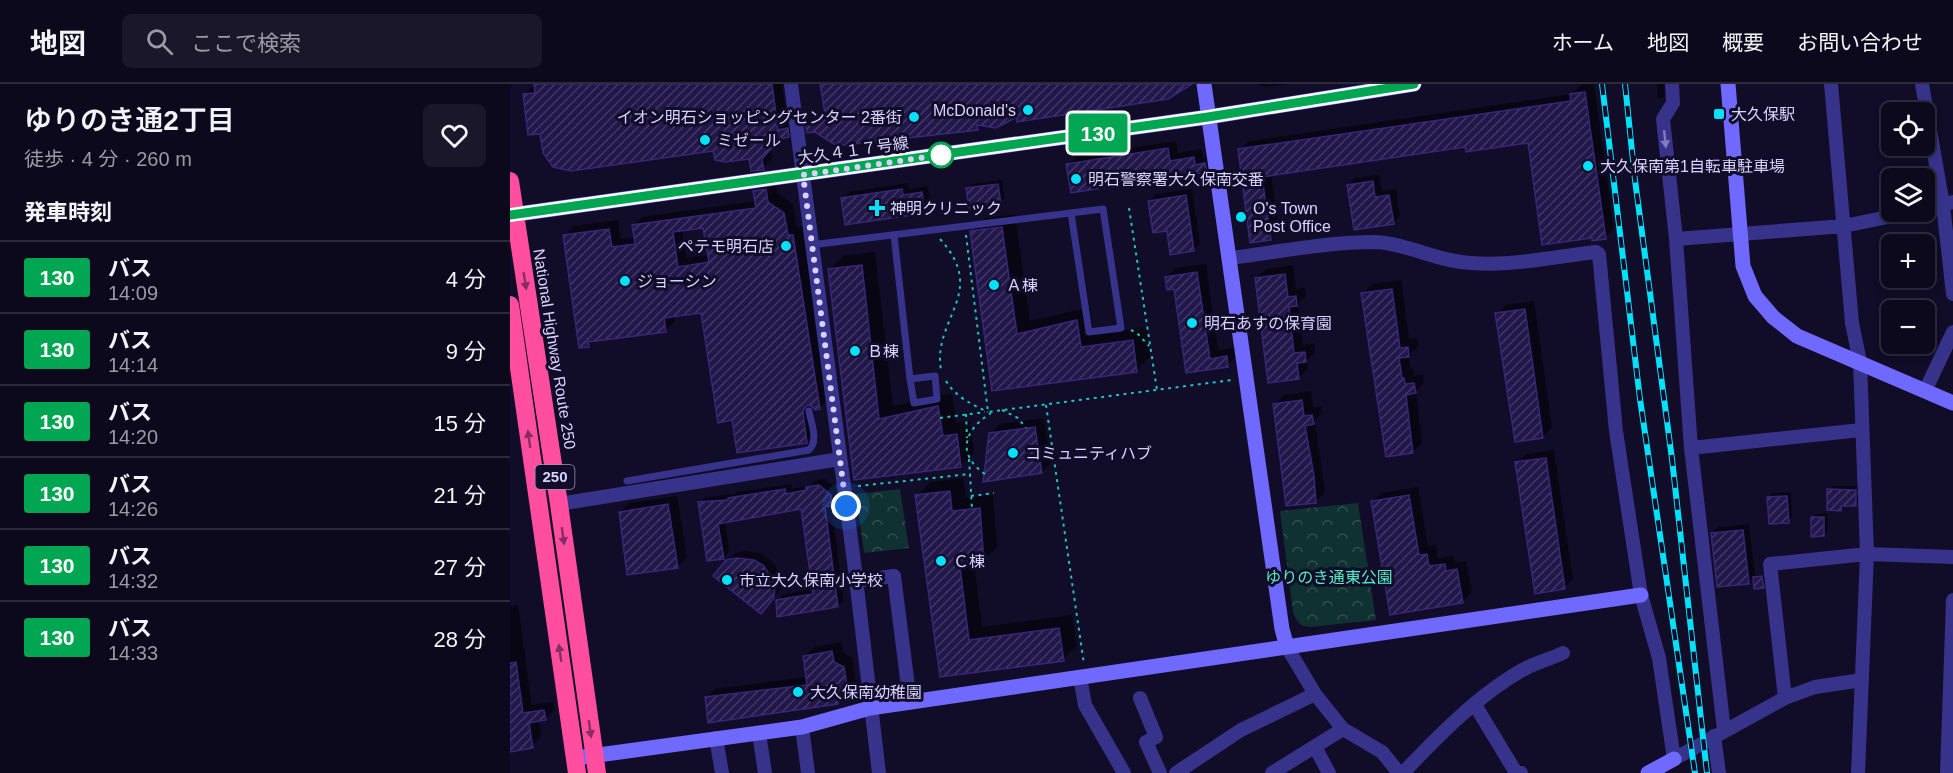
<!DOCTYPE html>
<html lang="ja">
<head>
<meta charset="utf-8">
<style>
	body { margin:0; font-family:Arial,"Noto Sans JP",sans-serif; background:#1b172a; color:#f1f3f6; height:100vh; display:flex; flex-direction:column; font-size:22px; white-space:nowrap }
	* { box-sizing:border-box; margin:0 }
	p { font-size:20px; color:#9a9aa4 }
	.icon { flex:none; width:33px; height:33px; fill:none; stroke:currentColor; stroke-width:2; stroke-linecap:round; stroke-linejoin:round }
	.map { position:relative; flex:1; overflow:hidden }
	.panel { display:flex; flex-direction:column; background:#0d091d; width:510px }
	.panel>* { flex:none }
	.badge { padding:0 12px; border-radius:4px; font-size:21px; line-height:39px }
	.tools { position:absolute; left:1371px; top:18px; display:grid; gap:12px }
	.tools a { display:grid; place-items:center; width:54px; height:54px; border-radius:9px; background:#0d091d; box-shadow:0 3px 9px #0003,0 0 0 2px #2d2a3b; font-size:30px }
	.you { position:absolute; width:30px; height:30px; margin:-15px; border:4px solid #fff; border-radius:50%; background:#1a73e8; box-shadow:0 0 0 9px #1a73e833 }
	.map>.badge { position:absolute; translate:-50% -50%; box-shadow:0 0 0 3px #fff }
	h2 { padding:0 24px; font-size:22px; line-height:54px }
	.round { display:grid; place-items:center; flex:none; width:63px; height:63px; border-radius:9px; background:#1b172a }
	.headline { display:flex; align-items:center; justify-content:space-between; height:102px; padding:0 24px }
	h1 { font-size:28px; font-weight:600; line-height:45px }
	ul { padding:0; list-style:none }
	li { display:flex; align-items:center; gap:18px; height:72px; padding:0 24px; border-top:2px solid #2d2a3b }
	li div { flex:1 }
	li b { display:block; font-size:22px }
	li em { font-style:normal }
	li .badge { min-width:66px; font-weight:700; text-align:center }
	header { display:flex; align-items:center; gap:36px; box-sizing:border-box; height:84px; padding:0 30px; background:#0d091d; border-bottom:2px solid #2d2a3b }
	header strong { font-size:28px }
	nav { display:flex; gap:33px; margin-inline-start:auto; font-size:21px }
	.search { width:420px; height:54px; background:#1b172a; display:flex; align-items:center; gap:15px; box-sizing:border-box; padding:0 21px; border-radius:9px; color:#9a9aa4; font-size:22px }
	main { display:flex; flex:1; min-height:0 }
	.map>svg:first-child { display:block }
</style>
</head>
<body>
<header>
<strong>地図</strong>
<div class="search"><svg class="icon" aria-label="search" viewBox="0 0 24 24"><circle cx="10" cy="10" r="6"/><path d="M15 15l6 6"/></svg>ここで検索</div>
<nav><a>ホーム</a><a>地図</a><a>概要</a><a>お問い合わせ</a></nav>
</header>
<main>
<section class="panel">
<div class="headline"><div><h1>ゆりのき通2丁目</h1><p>徒歩 · 4 分 · 260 m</p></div><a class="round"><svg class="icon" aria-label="heart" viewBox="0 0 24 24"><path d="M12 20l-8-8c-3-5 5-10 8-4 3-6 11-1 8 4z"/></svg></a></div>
<h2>発車時刻</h2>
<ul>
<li><span class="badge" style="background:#00a651;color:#fff">130</span><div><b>バス</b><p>14:09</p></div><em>4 分</em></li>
<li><span class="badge" style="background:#00a651;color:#fff">130</span><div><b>バス</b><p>14:14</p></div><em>9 分</em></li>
<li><span class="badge" style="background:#00a651;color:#fff">130</span><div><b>バス</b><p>14:20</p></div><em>15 分</em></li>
<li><span class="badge" style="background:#00a651;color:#fff">130</span><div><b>バス</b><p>14:26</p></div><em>21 分</em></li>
<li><span class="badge" style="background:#00a651;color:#fff">130</span><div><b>バス</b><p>14:32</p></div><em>27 分</em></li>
<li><span class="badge" style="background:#00a651;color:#fff">130</span><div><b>バス</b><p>14:33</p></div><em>28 分</em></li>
</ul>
</section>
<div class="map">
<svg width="1443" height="689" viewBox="0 0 1443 689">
	<defs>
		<pattern id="forest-crowns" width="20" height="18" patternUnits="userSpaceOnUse" patternTransform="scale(1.5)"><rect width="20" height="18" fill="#0f3131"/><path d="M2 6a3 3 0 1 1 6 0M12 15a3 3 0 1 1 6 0" fill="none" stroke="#314e50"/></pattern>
		<pattern id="building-hatch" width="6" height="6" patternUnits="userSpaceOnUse" patternTransform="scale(1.5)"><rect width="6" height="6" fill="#22174a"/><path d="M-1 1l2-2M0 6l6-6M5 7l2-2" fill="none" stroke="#413865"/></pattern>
	</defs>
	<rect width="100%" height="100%" fill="#110c27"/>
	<path fill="url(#forest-crowns)" d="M390,405L399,464L354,469L346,410Z
		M848,419L866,536L801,543C790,542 787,539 783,528L770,427Z"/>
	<path fill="#0007" fill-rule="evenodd" d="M25,0H272L277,38L286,36L287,43L278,52L270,54L261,64L262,75L253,84L240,73L204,65L31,48L15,10Z
		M312,0H674L508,31L472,40L467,45L297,40L316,24Z
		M748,0H780L754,3Z
		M1084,0L1104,144L1095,153L1019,58L956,61L761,90L769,145L760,154L730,66L739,57L1062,10L1071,1Z
		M1148,0H1154L1155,12L1153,14L1148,15L1147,2Z
		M666,57L668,69L692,65L693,74L703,71L704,79L696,87L558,81L566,73Z
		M869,91L872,107L886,105L890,132L883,139L839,101L845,94Z
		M492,96L495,114L490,118L458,105L462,100Z
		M265,97L267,109L283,120L287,143L292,142L319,315L310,324L301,317L305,349L296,358L223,335L192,227L164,231L165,237L156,246L84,256L78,261L55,151L64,142L108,136L111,155L125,153L123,142L132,133L246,117L245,107L254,98ZM195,142L199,171L176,174L172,145Z
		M398,99L399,105L418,102L421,122L414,128L333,114L339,108Z
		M682,105L690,159L684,166L658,145L639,117L646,110Z
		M505,130L520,237L580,223L584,250L636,243L640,273L626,286L483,305L462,148L476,134Z
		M365,168L383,322L442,309L446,339L460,337L464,368L451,381L345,394L320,185L333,172Z
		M696,180L708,266L725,264L727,272L717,281L677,287L665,204L656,194L665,184Z
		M783,181L786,205L795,203L796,212L788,220L793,261L804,259L805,268L797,276L798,285L788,294L746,194L756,185Z
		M891,196L899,255L907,254L908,262L899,271L901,286L903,285L904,292L913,290L914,299L906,307L912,359L903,368L853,210L862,200Z
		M1024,217L1042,343L1033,353L987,230L996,221Z
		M801,307L803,323L811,322L812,329L805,337L815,408L806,417L765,320L774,311Z
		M534,334L541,379L532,388L480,350L490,340Z
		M1044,366L1063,495L1054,504L1007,379L1016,370Z
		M453,394L456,414L483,411L487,464L473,477L464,479L472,543L562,531L567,562L553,575L431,591L407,412L420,398Z
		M315,395L327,405L328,414L321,421L334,516L328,522L267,516L274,510L304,505L293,424L215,437L219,467L213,474L189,419L196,413L224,410L226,408L281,400L282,405L300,401L304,397Z
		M1323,402H1349L1350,416L1346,420H1336L1331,425L1318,406Z
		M908,403L918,462L926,461L928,474L944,472L945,479L956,477L962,508L952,518L881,529L862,418L872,409Z
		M1281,408L1282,433L1278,437L1259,413L1263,409Z
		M167,412L177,473L168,482L110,428L119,419Z
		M1317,429L1318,447L1313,451L1302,434L1306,430Z
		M1239,440L1245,491H1254L1255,501L1253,503L1246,504L1244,492L1238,499L1202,449L1209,443Z
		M235,467L251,469L265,480L271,496L270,506L258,521L217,477L225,469Z
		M8,521L22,621L43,618L45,625L35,635L29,636L31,653L22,662L0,666V522Z
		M331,558L333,568L343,574L346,603L328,618L196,614L205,605L297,593L294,573L304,563Z"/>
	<path fill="url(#building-hatch)" stroke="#372678" stroke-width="1.5" fill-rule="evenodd" d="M24,0H262L268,46L278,44L279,53L270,55L252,75L254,86L241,87L239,75L215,78L205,76L203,67L61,87L43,83L33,69L30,50L18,51L13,10L25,9Z
		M310,0H682L658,15L507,38V33L486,44L467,41L468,46L335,61L324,60L305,48L297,49L295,39L305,37V30H315Z
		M1075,8L1096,155L1082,157V154L1032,161L1018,59L956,68L955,63L752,93L761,156L740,159L728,65L1061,17L1060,10Z
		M658,64L660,77L684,73L685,81L695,79L697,88L561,109L556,80Z
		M863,97L865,113L879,111L884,140L844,146L837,101Z
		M488,100L491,120L459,124L456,104Z
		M256,105L258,118L274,129L278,151H283L310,325L305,326L303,323L298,321L294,325L293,328L297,359L227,369L222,336L208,339L191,229L154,234L156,248L78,258L79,263L69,264L53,151L99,145L102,163L125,160L122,141L246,124L243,107ZM193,144L199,178L168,183L163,148Z
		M392,105L393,111L412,108L415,129L335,141L331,114Z
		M676,111L684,167L660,171L657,147L643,149L638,117Z
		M492,143L507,250L567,236L571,263L623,256L627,288L482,307L460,147Z
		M352,181L369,335L428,322L433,352L447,350L451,383L344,396L318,185Z
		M687,188L700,275L717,272L718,283L676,289L664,205L657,206L655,193Z
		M775,190L778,213L786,212L787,222L779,223L784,269L795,268L796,278L787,279L789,295L758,299L745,194Z
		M882,205L890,264L898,263L899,273L889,274L892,294H894L895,300L904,299L906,309L896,311L903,369L876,373L851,209Z
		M1015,225L1033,354L1005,358L985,229Z
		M792,316L794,332L802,331L804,340L795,342L804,392L806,419L776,422L763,320Z
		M525,343L532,389L473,398L479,349Z
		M1036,374L1055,505L1025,510L1005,378Z
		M309,401L321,411L322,422L315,423L328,523L267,533L266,516L303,510L291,425L208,440L214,475L197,477L188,418L218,416V414L275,405L276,410L296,406V403Z
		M1317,405L1346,406V422H1331V427L1317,426Z
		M440,407L442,427L470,424L474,479L450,483L459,556L549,544L554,577L430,593L405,411Z
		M899,411L909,471L917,470L919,482L935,480L936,487L947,485L953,519L880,531L861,417Z
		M1277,412L1279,439L1259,440L1257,413Z
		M158,420L168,484L117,491L109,428Z
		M1301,433H1314V452L1301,453Z
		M1233,446L1239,500L1207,503L1201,449Z
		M227,474L244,476L253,481L262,495L265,503L264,514L251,530L203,492L216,476Z
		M1252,492L1254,504L1244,505L1243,493Z
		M322,567L324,578L334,583L337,602V614L328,615V620L198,639L195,613L297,601L293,572Z
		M6,578L13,629L34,626L36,636L19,639L23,664L0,668V579Z"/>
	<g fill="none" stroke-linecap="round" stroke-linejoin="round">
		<path stroke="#22c3bb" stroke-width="2" stroke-dasharray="3 4.5" stroke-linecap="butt" d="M619,124L647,306
			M456,151L478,328L722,296
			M430,155C479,209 422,234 431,286
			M621,246L627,249L639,262
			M436,297C446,313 461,320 478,328
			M536,321L574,580
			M492,326L508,334L516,344
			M456,330L457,354
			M430,334L475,328
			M459,375L460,390
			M475,390C446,370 454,346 481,329
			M348,402L460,390L462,425
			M461,412L484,409"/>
		<path stroke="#37338b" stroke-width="7" d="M384,151L400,295L404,319L427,315L425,292L400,295
			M301,161L593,125L611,244L579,248L561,129
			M117,397L299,366C309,357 301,339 299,327"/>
		<path stroke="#37338b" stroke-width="14" d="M281,0L344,478L369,689
			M1162,0L1163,19L1153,35L1166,155L1181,364L1214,646
			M1321,0L1342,239L1350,278L1357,470L1348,689
			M1412,0L1433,121L1443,210
			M1414,125L1443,118
			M1166,155L1334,142L1402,128
			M720,174C768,168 817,158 865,158C893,159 919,173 945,177C991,185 1041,173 1086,168L1089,170L1106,347L1131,511L1149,574L1164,675L1275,614L1305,603L1352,596
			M1415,307L1443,248
			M1181,364L1351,346
			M49,420L330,375
			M346,497L384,492L400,618
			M777,563L805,610L833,645L872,668L889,689
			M570,593L575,621L614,689
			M630,614L646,653L636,658L650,689
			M1275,614L1260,480L1357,470L1443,473
			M965,621L1005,687L1011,689
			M292,643L298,689
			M249,649L255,689
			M1204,652L1209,689
			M206,654L212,689
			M805,663L819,689
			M666,689L731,646L805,610
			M762,689L833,645
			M893,689C928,652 972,607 1018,583C1029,578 1042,574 1053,569
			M1437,689L1443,516"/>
		<path stroke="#6f69ff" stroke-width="15" d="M694,0L772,545L777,563
			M1218,0L1233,182L1245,212L1263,233L1287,252L1443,319
			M0,131L698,33L904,0
			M74,673L292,643L360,624L1131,511
			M1138,689L1164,675"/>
		<path stroke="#ff4da0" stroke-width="18" d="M0,97L49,420L87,689
			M0,221L67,689"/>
		<g stroke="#00e1fd" stroke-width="6">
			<path id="rail" d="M1092,0L1130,315L1185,689
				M1115,0L1125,96L1162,375L1197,689"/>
		</g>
		<use href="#rail" stroke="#110c27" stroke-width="4" stroke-dasharray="11" stroke-linecap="butt"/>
	</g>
	<defs><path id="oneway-solid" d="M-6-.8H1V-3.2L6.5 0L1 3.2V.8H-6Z" transform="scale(1.5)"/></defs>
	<use fill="#7f7bbf" href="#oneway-solid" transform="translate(1155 55) rotate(84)"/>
	<g fill="#882c64">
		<use href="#oneway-solid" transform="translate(15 197) rotate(81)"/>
		<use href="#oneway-solid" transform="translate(19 355) rotate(-98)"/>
		<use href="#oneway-solid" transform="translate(53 452) rotate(82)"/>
		<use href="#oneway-solid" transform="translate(50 569) rotate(-98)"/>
		<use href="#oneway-solid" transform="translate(80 645) rotate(82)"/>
	</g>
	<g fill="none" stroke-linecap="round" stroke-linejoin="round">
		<g stroke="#fff" stroke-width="14">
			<path id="line" d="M0,131L698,33L904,0"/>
		</g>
		<use href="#line" stroke="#00a651" stroke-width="9"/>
		<path stroke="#d8d2ff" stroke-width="6" stroke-dasharray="0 10.8" d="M336,422L293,91L431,71"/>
	</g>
	<g fill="#00e1fd" stroke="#110c27" stroke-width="2">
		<circle cx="518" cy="26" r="6"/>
		<rect x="1203" y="24" width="12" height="12" rx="3"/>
		<circle cx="404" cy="33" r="6"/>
		<circle cx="195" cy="56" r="6"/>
		<circle cx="1078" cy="82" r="6"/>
		<circle cx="566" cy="95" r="6"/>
		<path d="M364 115h6v6h6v6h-6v6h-6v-6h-6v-6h6z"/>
		<circle cx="731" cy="133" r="6"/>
		<circle cx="276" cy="162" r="6"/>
		<circle cx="115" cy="197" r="6"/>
		<circle cx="484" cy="201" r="6"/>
		<circle cx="682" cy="239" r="6"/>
		<circle cx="345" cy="267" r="6"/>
		<circle cx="503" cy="369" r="6"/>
		<circle cx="431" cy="477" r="6"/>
		<circle cx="217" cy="496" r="6"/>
		<circle cx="288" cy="608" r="6"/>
	</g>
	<circle fill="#fff" stroke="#00a651" stroke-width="3" cx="431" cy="71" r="12"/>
	<g text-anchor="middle" stroke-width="6" stroke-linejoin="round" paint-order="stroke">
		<rect fill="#110c27" stroke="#9c97be" stroke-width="1.5" x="25.5" y="381" width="39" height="24" rx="4.5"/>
		<g font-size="15" font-weight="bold" fill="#d8d2ff">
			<text x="45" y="398">250</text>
		</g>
		<g font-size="16" fill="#d8d2ff" stroke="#110c27" text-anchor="start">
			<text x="506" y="32" text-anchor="end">McDonald's</text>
			<text x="1221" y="36">大久保駅</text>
			<text x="392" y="39" text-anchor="end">イオン明石ショッピングセンター 2番街</text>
			<text x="207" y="62">ミゼール</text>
			<text x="1090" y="88">大久保南第1自転車駐車場</text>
			<text x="578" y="101">明石警察署大久保南交番</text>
			<text x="380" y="130">神明クリニック</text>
			<text x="743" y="130">O's Town<tspan x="743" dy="18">Post Office</tspan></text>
			<text x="264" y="168" text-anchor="end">ペテモ明石店</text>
			<text x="127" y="203">ジョーシン</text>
			<text x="496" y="207">Ａ棟</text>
			<text x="694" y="245">明石あすの保育園</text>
			<text x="357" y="273">Ｂ棟</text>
			<text x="515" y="375">コミュニティハブ</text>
			<text x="443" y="483">Ｃ棟</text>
			<text x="229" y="502">市立大久保南小学校</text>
			<text x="300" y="614">大久保南幼稚園</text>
		</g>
		<g font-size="16" fill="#d8d2ff" stroke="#110c27">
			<text transform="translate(343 66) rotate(-8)" y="6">大久４１７号線</text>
			<text transform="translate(45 265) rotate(81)" y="6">National Highway Route 250</text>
		</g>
		<g font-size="16" fill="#52ecc7" stroke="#110c27">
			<text x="819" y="499">ゆりのき通東公園</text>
		</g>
	</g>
</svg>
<div class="tools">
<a><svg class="icon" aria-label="locate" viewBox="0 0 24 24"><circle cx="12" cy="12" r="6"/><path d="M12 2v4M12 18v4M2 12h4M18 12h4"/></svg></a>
<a><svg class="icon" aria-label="layers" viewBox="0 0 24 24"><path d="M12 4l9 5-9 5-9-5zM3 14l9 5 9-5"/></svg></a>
<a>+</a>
<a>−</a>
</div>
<div class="you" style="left:336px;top:422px"></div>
<b class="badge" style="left:588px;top:49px;background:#00a651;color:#fff">130</b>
</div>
</main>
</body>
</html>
